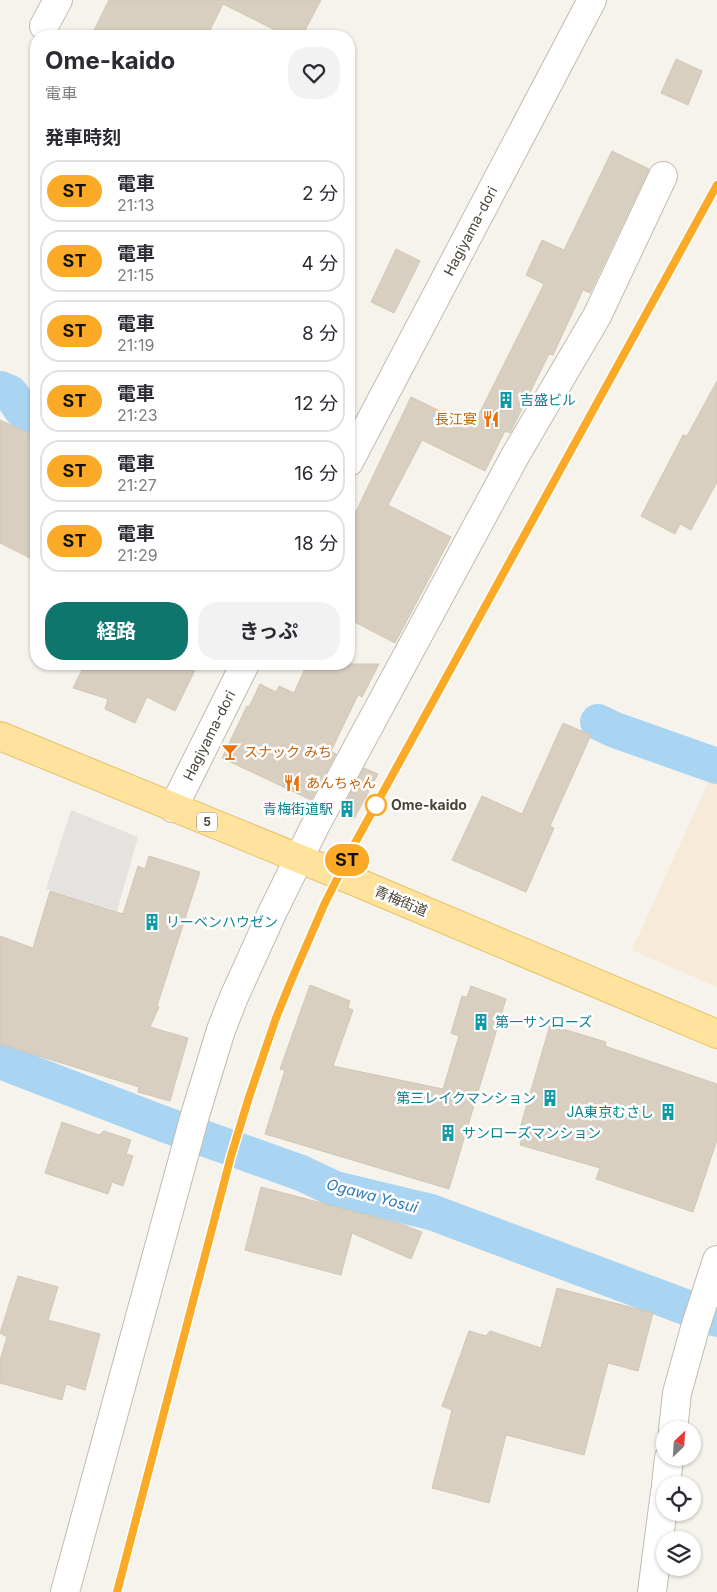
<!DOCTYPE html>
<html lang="ja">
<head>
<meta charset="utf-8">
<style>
	body { margin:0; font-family:Inter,"Noto Sans JP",sans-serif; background:#f2f2f3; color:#2b2b33; height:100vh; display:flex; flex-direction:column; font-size:19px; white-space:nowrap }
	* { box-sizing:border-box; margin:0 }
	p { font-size:16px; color:#7c7c81 }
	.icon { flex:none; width:28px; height:28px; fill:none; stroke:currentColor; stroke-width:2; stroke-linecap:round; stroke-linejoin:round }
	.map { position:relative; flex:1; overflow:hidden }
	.side { position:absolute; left:30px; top:30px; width:325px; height:640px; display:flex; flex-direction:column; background:#fff; border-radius:20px; box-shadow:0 1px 4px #0004 }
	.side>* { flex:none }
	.badge { padding:0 10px; border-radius:16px; font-size:18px; line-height:32px }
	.needle { width:32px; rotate:25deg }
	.buttons { position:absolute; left:656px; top:1421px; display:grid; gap:10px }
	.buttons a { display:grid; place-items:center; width:45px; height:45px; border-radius:50%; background:#fff; box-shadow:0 1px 4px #0004; font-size:25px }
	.map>.badge { position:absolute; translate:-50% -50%; box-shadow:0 0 0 2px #fff }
	h2 { padding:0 15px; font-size:19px; line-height:45px }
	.round { display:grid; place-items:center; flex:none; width:52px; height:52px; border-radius:20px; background:#f2f2f3 }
	.head { display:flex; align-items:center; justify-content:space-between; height:85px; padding:0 15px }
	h1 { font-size:24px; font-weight:700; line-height:38px }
	.action { display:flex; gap:10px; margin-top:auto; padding:10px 15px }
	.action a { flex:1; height:58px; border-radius:20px; background:#0f766e; color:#fff; font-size:20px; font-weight:700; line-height:58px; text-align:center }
	.action a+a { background:#f2f2f3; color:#2b2b33 }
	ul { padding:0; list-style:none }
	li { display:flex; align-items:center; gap:15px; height:62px; margin:0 10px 8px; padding:0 5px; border:2px solid #e1e1e2; border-radius:20px }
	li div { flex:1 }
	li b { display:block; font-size:19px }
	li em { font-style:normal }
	li .badge { min-width:55px; font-weight:700; text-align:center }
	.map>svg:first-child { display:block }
</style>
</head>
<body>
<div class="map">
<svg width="717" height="1592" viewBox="0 0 717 1592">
	<rect width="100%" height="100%" fill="#f6f3ec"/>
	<path fill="#f7ead8" d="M712,774L717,776V987L632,950Z"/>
	<path fill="#e5e3e0" d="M71,810L138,837L117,911L46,889Z"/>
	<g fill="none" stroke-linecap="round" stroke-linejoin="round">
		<path stroke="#a9d4f2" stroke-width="36" d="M0,389L10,393L22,410L36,417
			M598,722L615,730L717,766
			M0,1061L161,1123L301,1173L335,1189L431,1212L717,1319"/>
	</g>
	<path fill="#d8cfc1" stroke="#d3c7b4" d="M109,0H321L302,36H287L223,4L207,36H91Z
		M676,59L702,71L688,105L661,93Z
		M612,151L649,169L590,293L583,290L553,355L549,354L510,433L505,431L485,471L422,440L388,505L451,537L395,643L349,619V526L411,397L442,412L443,410L474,424L544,284L526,275L542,240L564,250Z
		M396,249L420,261L394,313L371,302Z
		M717,381V482L691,530L680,524L675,534L641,516L683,435L687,436Z
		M0,420L36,436V561L0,543Z
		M85,664H198L175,711L147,697L135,723L105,709L108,699L73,688Z
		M307,664H379L362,697L358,695L331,751L336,754L311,800L222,758L247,706L249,707L260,684L276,692L279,686L294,693Z
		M563,723L591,735L550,826L554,828L526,892L452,860L482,796L522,814Z
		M364,768L378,774L354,819L340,813Z
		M149,856L200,872L157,1006L159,1007L150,1027L188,1038L170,1101L138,1092L139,1087L0,1044V936L33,948L50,891L123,914L138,866L145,869Z
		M310,985L350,1001L348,1008L353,1010L333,1066L443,1089L459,1036L451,1033L462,996L467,997L471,986L506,999L449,1189L265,1134L285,1070L280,1069Z
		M550,1025L606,1042L605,1046L717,1084V1140L693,1212L596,1179L600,1168L520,1145L522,1137L518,1135Z
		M62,1122L99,1135L104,1131L131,1140L126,1154L133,1156L123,1186L112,1182L108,1194L45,1173Z
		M261,1187L401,1224L422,1232L411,1259L352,1233L341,1275L245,1250Z
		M18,1276L58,1287L48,1320L100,1334L85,1390L66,1384L62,1400L0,1383V1360L7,1337L0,1333Z
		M557,1288L653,1313L638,1371L608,1363L584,1455L506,1435L489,1503L432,1488L452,1410L442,1406L469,1331L486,1336L490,1331L541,1348Z"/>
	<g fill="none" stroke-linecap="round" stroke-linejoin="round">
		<g stroke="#c2bbae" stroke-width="30">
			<g id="minor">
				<path d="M44,26L58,0"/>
				<path id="s1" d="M349,462L592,0"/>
				<path id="s2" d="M173,808L245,664"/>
				<path d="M673,1430L677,1393L695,1328L717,1260"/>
				<path d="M666,1485L669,1458"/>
				<path d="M65,1592L195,1115L221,1030L234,997L273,911L315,826L515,456L597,316L663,176"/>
				<path d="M652,1592L665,1492"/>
			</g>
		</g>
		<g stroke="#e6c16a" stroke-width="30">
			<path id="major" d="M0,736L354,881L717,1034"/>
		</g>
		<use href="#minor" stroke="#fff" stroke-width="28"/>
		<use href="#major" stroke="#ffe39c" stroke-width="28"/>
		<g stroke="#9a9a9a" stroke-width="5.5">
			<path id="rail" d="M117,1592L231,1156L249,1097L276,1018L291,981L324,905L355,843L717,185"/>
		</g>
		<use href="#rail" stroke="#fff" stroke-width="4" stroke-dasharray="11" stroke-linecap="butt"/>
	</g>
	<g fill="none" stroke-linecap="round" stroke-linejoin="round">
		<g stroke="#fff" stroke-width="11">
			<path id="line" d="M117,1592L231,1156L249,1097L276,1018L291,981L324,905L355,843L717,185"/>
		</g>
		<use href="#line" stroke="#faaa27" stroke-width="8"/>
	</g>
	<defs>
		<g id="building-bare" transform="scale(1.35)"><path d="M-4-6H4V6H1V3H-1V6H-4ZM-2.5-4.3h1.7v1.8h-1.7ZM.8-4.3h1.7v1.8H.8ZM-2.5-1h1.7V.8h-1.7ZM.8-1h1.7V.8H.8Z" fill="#0f9aa8" stroke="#fff" stroke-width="2.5" paint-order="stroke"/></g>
		<g id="restaurant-bare" transform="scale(1.35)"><path d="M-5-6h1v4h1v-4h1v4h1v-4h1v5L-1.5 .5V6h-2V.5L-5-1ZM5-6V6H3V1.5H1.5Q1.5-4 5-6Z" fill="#e8710a" stroke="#fff" stroke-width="2.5" paint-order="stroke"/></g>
		<g id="bar-bare" transform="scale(1.35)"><path d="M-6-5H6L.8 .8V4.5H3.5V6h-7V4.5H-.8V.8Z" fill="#e8710a" stroke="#fff" stroke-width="2.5" paint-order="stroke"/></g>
	</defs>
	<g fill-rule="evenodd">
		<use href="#building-bare" x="506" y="400"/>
		<use href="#restaurant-bare" x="491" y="419"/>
		<use href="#bar-bare" x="230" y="752"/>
		<use href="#restaurant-bare" x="292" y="783"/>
		<use href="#building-bare" x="347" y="809"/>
		<use href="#building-bare" x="152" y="922"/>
		<use href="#building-bare" x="481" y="1022"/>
		<use href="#building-bare" x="550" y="1098"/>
		<use href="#building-bare" x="668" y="1112"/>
		<use href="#building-bare" x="448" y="1133"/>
	</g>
	<circle fill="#fff" stroke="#faaa27" stroke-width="2.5" cx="376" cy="805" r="10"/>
	<g text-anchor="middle" stroke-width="5" stroke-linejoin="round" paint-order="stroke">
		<rect fill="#fff" stroke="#817c74" stroke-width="1" x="197" y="812.5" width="20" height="19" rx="4"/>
		<g font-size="12" font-weight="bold" fill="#4b4439">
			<text x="207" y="826">5</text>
		</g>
		<g font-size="14" fill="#4b4439" stroke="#fff">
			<text dy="5" stroke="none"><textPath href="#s1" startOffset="261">Hagiyama-dori</textPath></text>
			<text dy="5" stroke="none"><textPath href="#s2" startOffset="81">Hagiyama-dori</textPath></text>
			<text transform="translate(401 901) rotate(23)" y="5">青梅街道</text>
		</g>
		<g font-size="14" fill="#0d838f" stroke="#fff" text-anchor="start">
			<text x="520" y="405">吉盛ビル</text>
			<text x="333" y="814" text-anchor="end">青梅街道駅</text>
			<text x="166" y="927">リーベンハウゼン</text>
			<text x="495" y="1027">第一サンローズ</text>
			<text x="536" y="1103" text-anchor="end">第三レイクマンション</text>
			<text x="654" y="1117" text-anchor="end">JA東京むさし</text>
			<text x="462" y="1138">サンローズマンション</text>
		</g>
		<g font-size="14" fill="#c56008" stroke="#fff" text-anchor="start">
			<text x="477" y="424" text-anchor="end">長江宴</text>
			<text x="244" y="757">スナック みち</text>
			<text x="306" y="788">あんちゃん</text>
		</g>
		<g font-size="14" font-weight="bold" fill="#4b4439" stroke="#fff" text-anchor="start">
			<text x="391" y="810">Ome-kaido</text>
		</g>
		<g font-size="15" font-style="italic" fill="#2e7ab2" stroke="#fff">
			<text transform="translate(372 1196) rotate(15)" y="5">Ogawa Yosui</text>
		</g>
	</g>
</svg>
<div class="buttons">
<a><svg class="needle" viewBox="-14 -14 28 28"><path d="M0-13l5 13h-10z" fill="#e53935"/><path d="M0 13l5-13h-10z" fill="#7c7c81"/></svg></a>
<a><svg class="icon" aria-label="locate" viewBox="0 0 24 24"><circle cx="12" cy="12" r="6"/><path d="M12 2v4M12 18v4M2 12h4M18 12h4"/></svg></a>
<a><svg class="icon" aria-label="layers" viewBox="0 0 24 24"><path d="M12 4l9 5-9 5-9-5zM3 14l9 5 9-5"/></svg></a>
</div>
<b class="badge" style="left:347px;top:860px;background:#faaa27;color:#111">ST</b>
<section class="side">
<div class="head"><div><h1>Ome-kaido</h1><p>電車</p></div><a class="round"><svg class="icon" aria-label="heart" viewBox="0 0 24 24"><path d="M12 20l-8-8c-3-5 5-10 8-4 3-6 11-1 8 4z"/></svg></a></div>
<h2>発車時刻</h2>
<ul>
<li><span class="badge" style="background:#faaa27;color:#111">ST</span><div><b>電車</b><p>21:13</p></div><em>2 分</em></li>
<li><span class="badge" style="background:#faaa27;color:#111">ST</span><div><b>電車</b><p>21:15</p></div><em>4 分</em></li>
<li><span class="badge" style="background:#faaa27;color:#111">ST</span><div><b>電車</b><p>21:19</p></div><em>8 分</em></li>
<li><span class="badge" style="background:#faaa27;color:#111">ST</span><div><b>電車</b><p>21:23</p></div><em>12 分</em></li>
<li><span class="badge" style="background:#faaa27;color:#111">ST</span><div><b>電車</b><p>21:27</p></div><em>16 分</em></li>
<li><span class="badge" style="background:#faaa27;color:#111">ST</span><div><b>電車</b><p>21:29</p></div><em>18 分</em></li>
</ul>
<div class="action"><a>経路</a><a>きっぷ</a></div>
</section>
</div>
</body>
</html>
